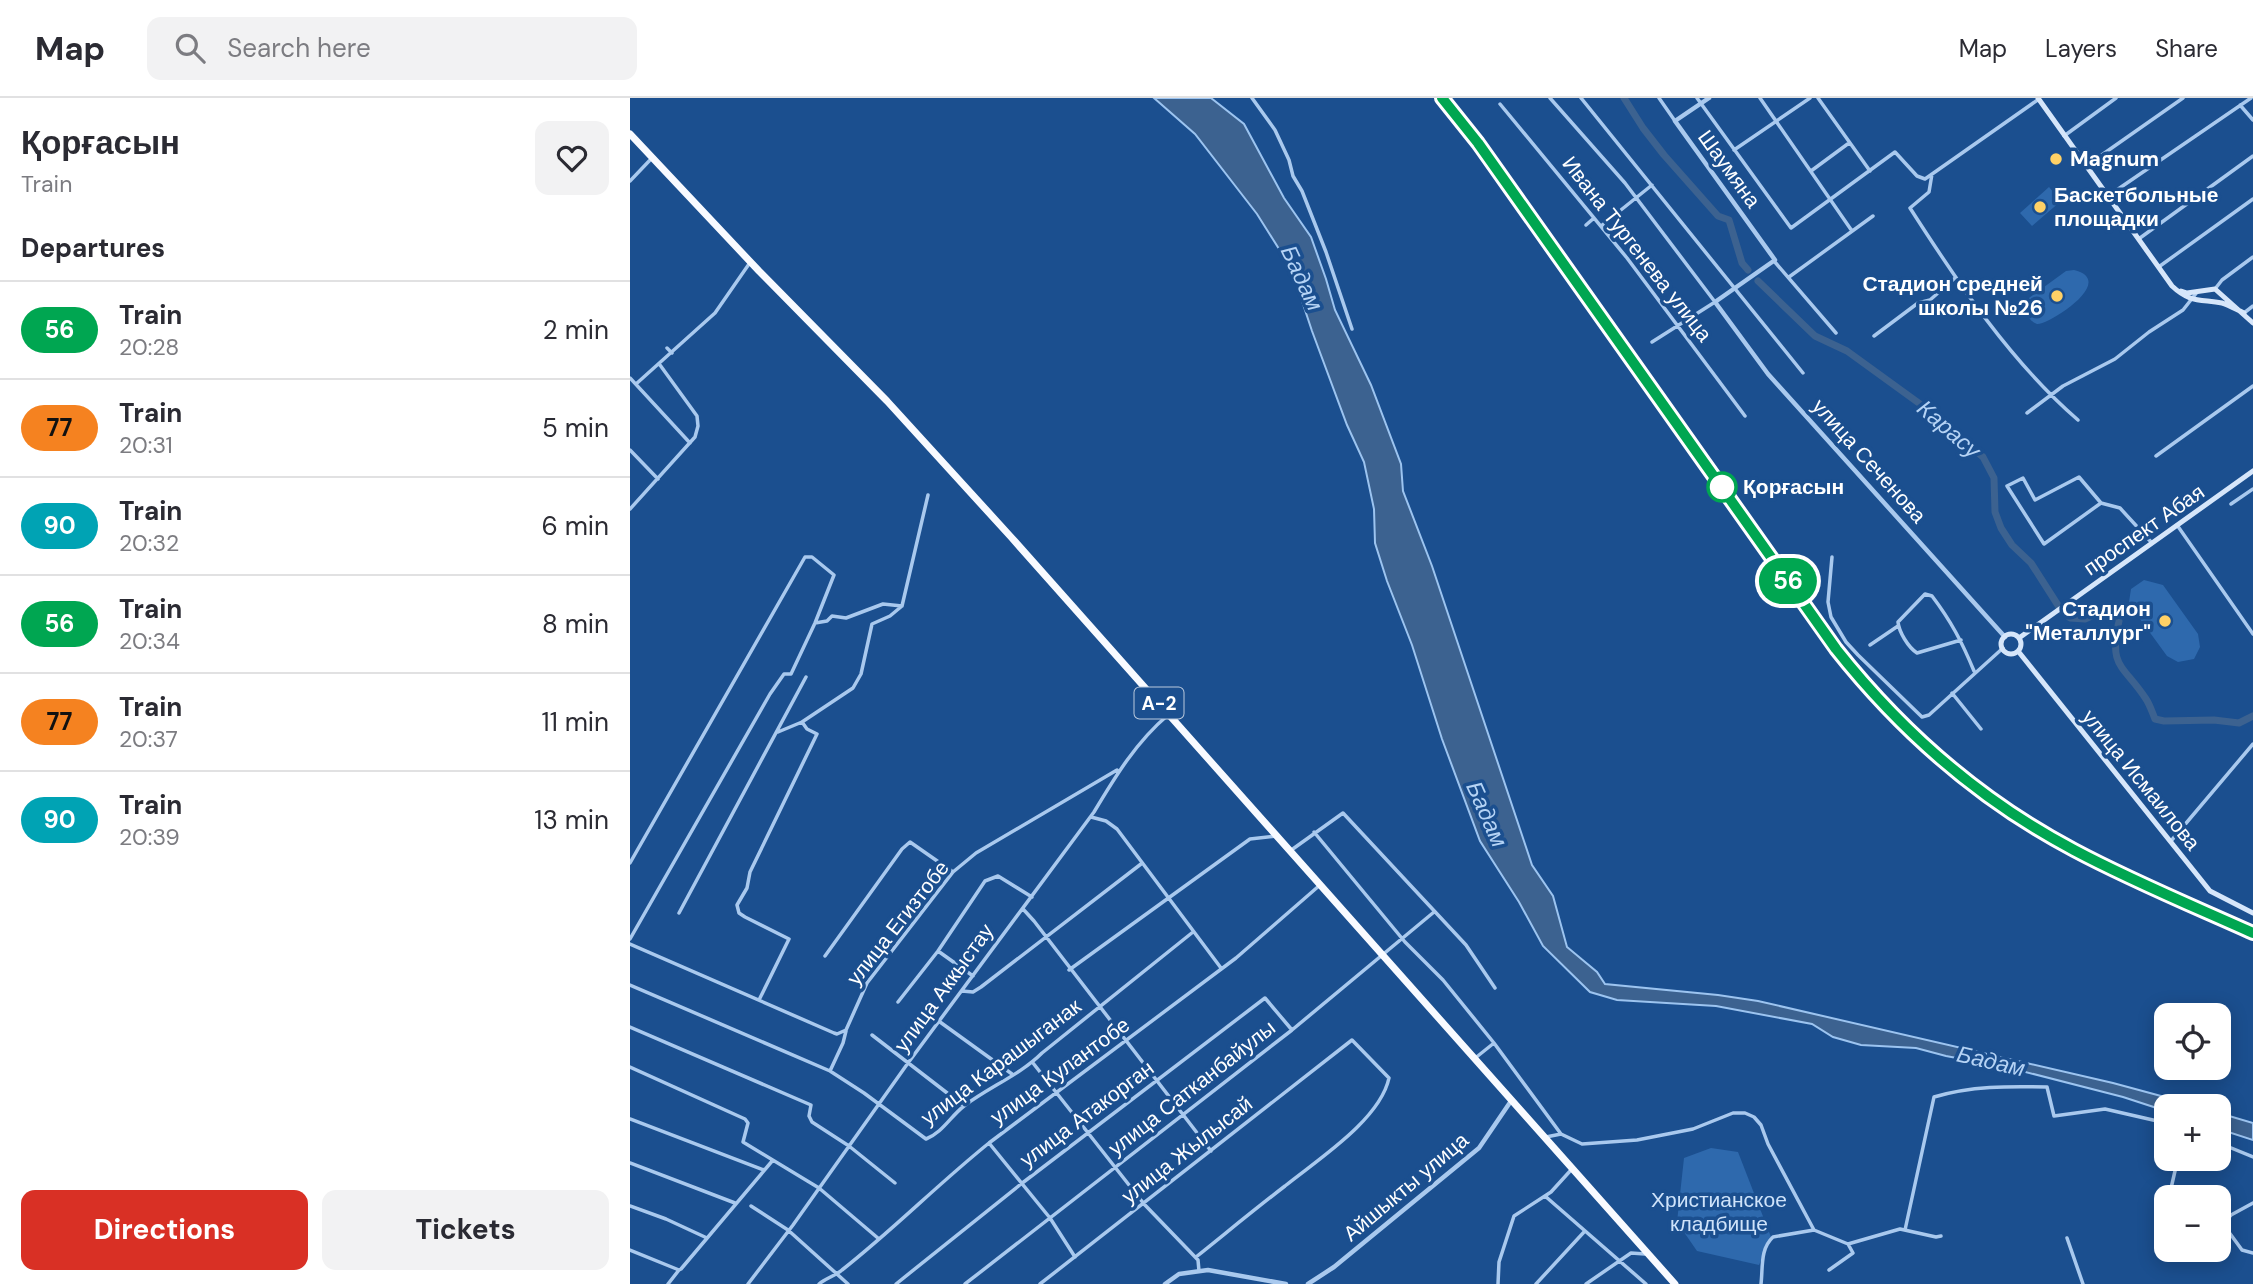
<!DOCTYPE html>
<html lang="en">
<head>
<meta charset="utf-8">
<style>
	body { margin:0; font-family:"DM Sans",sans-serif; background:#f2f2f3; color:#2b2b33; height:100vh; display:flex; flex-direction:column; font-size:26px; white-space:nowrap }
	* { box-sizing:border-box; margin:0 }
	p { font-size:23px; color:#7c7c81 }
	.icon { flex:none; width:38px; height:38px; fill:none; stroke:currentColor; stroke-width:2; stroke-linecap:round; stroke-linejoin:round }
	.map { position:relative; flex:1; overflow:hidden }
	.details { display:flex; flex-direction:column; background:#fff; width:630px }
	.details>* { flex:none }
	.badge { padding:0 14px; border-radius:23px; font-size:24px; line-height:46px }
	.buttons { position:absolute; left:1524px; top:905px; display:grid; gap:14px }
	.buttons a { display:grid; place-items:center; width:77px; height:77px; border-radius:14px; background:#fff; box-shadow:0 4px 18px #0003; font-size:35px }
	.map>.badge { position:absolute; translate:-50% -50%; box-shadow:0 0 0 4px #fff }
	h2 { padding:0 21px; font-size:26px; line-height:63px }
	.round { display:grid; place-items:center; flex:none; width:74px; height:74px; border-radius:14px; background:#f2f2f3 }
	.head { display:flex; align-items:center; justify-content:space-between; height:119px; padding:0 21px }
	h1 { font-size:33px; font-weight:700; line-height:52px }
	.action { display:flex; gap:14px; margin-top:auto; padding:14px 21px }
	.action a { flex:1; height:80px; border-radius:14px; background:#d93025; color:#fff; font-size:28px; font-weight:700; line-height:80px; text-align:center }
	.action a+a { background:#f2f2f3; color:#2b2b33 }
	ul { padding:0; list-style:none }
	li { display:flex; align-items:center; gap:21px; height:98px; padding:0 21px; border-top:2px solid #e1e1e2 }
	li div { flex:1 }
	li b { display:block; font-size:26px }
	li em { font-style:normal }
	li .badge { min-width:77px; font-weight:700; text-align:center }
	header { display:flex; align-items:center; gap:42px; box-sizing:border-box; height:98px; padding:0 35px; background:#fff; border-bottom:2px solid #e1e1e2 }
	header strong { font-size:33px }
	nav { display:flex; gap:38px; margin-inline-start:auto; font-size:24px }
	.search { width:490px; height:63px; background:#f2f2f3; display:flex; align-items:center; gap:18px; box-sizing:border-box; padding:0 24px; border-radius:14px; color:#7c7c81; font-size:26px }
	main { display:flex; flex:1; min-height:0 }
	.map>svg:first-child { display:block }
</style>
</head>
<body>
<header>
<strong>Map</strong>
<div class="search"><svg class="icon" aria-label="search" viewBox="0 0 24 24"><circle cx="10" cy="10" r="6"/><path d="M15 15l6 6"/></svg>Search here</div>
<nav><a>Map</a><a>Layers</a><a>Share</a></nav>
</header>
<main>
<section class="details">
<div class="head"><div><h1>Қорғасын</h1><p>Train</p></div><a class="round"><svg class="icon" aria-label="heart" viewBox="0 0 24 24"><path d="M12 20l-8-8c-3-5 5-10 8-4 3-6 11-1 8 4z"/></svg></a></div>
<h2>Departures</h2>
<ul>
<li><span class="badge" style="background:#00a651;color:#fff">56</span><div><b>Train</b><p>20:28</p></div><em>2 min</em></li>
<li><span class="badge" style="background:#f58220;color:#111">77</span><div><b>Train</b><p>20:31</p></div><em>5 min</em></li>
<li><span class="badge" style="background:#00a3b4;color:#fff">90</span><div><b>Train</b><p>20:32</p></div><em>6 min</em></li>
<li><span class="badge" style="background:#00a651;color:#fff">56</span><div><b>Train</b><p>20:34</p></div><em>8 min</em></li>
<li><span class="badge" style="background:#f58220;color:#111">77</span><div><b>Train</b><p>20:37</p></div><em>11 min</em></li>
<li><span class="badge" style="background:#00a3b4;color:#fff">90</span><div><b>Train</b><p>20:39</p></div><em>13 min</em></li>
</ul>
<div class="action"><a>Directions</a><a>Tickets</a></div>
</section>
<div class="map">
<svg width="1623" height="1186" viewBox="0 0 1623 1186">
	<rect width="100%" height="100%" fill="#1b4f8f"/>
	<path fill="#2e69ad" d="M1419,89L1431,103L1402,128L1390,115Z
		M1444,172C1489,183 1416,228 1407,226C1401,224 1398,219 1396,214L1399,200L1436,173Z
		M1514,482L1533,487L1568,536L1570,549L1564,561L1548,564L1537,558L1502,510L1499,504L1501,491Z
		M1081,1050L1108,1054L1141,1139L1129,1167L1067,1153L1047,1124L1054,1060Z"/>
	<path fill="#3c6290" stroke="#9cc4f0" stroke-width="2" d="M524,0H581L614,26L654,100L681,139L696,181L705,212L741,287L771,366L773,393L802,468L902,767L923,798L937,849L967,874L975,886L1088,897L1128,903L1483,985L1568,1008H1536V1013L1493,999L1380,970L1316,958L1286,950L1231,947L1203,939L1182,926L1086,908L987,902L960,894L913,848L889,804L850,743L812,641L782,547L757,483L745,445L744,411L734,364L717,327L682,233L661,170L627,116L565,36Z
		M1589,1015L1623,1025V1042L1589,1031Z"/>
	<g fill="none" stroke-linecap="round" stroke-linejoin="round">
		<path stroke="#3c6290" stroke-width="7" d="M994,0L1013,30L1034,57L1088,118L1099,122L1112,165L1118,172
			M1128,183L1185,238L1217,253L1297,311L1353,359L1364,380L1365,414L1371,430L1382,447L1401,465L1431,512L1440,520L1455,521L1466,516L1482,514L1489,523C1478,570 1494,567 1516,601C1520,607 1522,614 1525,621L1534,623L1584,622L1609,625L1623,618"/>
		<path stroke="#a9c9ee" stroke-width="3.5" d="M622,0L645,32L659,62L663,78L672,93L696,154L722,231
			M920,0L995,85L1085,204L1022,244
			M951,0L1173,275
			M1029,0L1045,23
			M1067,0L1161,130L1265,54L1287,78L1295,81L1409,1
			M1130,0L1222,133
			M1188,0L1240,73
			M870,6L997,160L1115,318
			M1610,7L1623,22
			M1434,38L1486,0
			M1104,52L1180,0
			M1456,68L1553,0
			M1181,73L1219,45
			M1302,76L1299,94L1280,110C1328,185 1381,264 1448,322
			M0,83L21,61
			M1478,98L1621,0
			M956,127L964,120
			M971,128L1022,87
			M1510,140L1623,58
			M1144,163L1206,235
			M1530,168L1623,101
			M1159,179L1243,118
			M1585,191L1592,182L1623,159
			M1614,215L1623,208
			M1244,238L1288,205L1300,202L1325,180
			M37,250L42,255
			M0,280L60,345
			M6,286L85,215L119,166
			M1397,315L1433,288L1485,261L1519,234L1553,212L1568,193
			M0,352L28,381
			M1526,358L1623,288
			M1471,405L1414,446L1377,388L1393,380L1405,402L1449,379L1471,405L1490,410L1522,445
			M1601,406L1623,391
			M0,411L65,339L68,328L67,318L30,267
			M1547,427L1623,536
			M1202,459L1198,504L1201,519L1216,544L1228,557L1292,619L1299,617L1373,550
			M185,525L197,523L202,518L216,520L253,506L272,508
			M1331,542L1287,555C1278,549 1269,534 1268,524L1295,496L1302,498C1321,523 1332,544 1344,573
			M1240,547L1268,528
			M1322,595L1351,631
			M148,634L172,624
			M461,719L476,723L487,731L591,870
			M684,734L775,844L813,882L864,945L931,1036
			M1541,743L1623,646
			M660,753L713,715L836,847L865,890
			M0,765L175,459H182L204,477L185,525L161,576H154L140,596L0,841
			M393,811L404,823L581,1053
			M49,815L176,579
			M0,846L204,935L207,936L216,932L237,885L323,774L346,755L487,672
			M308,853L343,878
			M195,858L272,751L280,744L323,774
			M439,872L620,741L646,738
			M0,887L200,973L234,995L296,1041C312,1035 321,1018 334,1008C359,989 390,977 412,955L563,834
			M332,893L343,894L351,889L511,766
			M130,900L159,841L115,819L109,815L107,807L117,790L120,774L187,636L177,631L172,624L223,590L231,576L242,526L260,518L272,508L298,397
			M268,904L308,853L355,783L368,778L402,799
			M310,924L382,976
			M0,929L181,1007L179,1018L182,1024L219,1048L265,1085
			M242,937L334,1008
			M844,961L864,945
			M403,965L514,1106L568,1162L569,1173
			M0,969L115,1021L118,1025L113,1044L189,1090L249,1141
			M200,973L213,945L216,933
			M0,1021L134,1072
			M916,1039L931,1036L952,1046L1007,1042L1063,1031L1103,1015H1115L1124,1019L1131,1027L1138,1046L1184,1132L1218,1146L1270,1131L1306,1139L1311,1138
			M359,1045L420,1120L445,1159
			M1589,1045L1623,1059
			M0,1065L105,1105
			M915,1098L1016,1186
			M1539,1099L1548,1060
			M0,1108L36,1121L77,1140
			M121,1108L158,1132L218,1186
			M1536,1111V1115
			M1589,1125L1593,1126L1601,1117L1623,1105
			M1593,1126L1612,1152L1623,1155
			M1275,1132L1304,999C1341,988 1378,988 1417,989L1424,1018L1475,1011L1536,1025
			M1437,1140L1453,1186
			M0,1152L49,1172L51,1171L143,1062
			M1199,1172L1223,1155L1218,1146
			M38,1186L49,1172
			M118,1186L163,1127L278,965L464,714C485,679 506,644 538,617
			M189,1186C196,1180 205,1178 212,1172C263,1132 308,1086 359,1045L606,860L690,787
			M266,1186L391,1086L635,900L662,932
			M335,1186L662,932L804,814
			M410,1186L722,942L759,980C750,1022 687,1062 655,1088C625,1111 596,1135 566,1159
			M868,1186L869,1164L884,1118L921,1094L941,1072
			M906,1186L954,1134
			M956,1186L1001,1155L1015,1156
			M1131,1186C1133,1169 1130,1151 1143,1139L1184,1132"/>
		<path stroke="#a9c9ee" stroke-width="4.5" d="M1079,0L1045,23L1145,162L1085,204L1138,276L1375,539
			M535,1186L549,1176L578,1172L656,1186
			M678,1186L704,1169L849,1050L881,1003"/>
		<path stroke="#d6e6fa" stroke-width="5" d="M1408,0L1542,188C1560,205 1570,201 1592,205C1599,207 1607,212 1614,215
			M1551,193L1557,195L1585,191L1623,225
			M1371 546a10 10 0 1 1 20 0a10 10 0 1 1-20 0Z
			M1389,540L1623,373
			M1388,553L1580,793L1623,815"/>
		<path stroke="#f8faff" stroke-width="7" d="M0,36L129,173L257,303L381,439L1045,1186"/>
		<path stroke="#fff" stroke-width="2" stroke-dasharray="12 5" stroke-linecap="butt" d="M808,0L845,47L1196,541C1255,619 1323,684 1407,734C1475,776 1551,805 1623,838"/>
	</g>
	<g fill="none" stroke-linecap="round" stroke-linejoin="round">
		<g stroke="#fff" stroke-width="16">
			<path id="line" d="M812,0L848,45L1206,551C1271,633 1351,703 1444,752C1502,783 1563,808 1623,835"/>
		</g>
		<use href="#line" stroke="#00a651" stroke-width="10"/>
	</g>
	<g fill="#ffd166" stroke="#1b4f8f" stroke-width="2.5">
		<circle cx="1426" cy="61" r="7"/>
		<circle cx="1410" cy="109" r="7"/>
		<circle cx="1427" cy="198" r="7"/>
		<circle cx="1535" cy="523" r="7"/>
	</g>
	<circle fill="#fff" stroke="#00a651" stroke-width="3.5" cx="1092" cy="389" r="14"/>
	<g text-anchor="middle" stroke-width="7" stroke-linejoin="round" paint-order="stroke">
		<rect fill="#1b4f8f" stroke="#bbcadd" stroke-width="2" x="504.5" y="589.5" width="49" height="31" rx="5"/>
		<g font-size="19" font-weight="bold" fill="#fff">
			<text x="529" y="612">A-2</text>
		</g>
		<g font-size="21" font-weight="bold" fill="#fff" stroke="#1b4f8f" text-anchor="start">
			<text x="1440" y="68">Magnum</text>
			<text x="1424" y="104">Баскетбольные<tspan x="1424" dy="24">площадки</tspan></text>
			<text x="1413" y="193" text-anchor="end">Стадион средней<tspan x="1413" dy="24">школы №26</tspan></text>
			<text x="1521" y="518" text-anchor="end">Стадион<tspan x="1521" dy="24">"Металлург"</tspan></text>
		</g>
		<g font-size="21" fill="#fff" stroke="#1b4f8f">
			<text transform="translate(1099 71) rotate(54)" y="7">Шаумяна</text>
			<text transform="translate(1007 151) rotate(52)" y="7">Ивана Тургенева улица</text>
			<text transform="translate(1239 363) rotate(48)" y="7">улица Сеченова</text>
			<text transform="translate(1514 432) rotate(-35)" y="7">проспект Абая</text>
			<text transform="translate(1511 682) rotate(51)" y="7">улица Исмаилова</text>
			<text transform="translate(268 825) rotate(-52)" y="7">улица Егизтобе</text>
			<text transform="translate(314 890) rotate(-54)" y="7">улица Аккыстау</text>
			<text transform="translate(371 964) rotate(-37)" y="7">улица Карашыганак</text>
			<text transform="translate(430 973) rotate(-36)" y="7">улица Кулантобе</text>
			<text transform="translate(562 990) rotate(-38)" y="7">улица Сатканбайулы</text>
			<text transform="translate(457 1016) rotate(-37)" y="7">улица Атакорган</text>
			<text transform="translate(557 1052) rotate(-38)" y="7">улица Жылысай</text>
			<text transform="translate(776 1089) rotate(-40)" y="7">Айшыкты улица</text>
		</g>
		<g font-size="21" font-weight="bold" fill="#fff" stroke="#1b4f8f" text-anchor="start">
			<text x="1113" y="396">Қорғасын</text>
		</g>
		<g font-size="21" fill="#cfe3fa" stroke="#1b4f8f">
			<text x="1089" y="1109">Христианское<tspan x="1089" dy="24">кладбище</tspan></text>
		</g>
		<g font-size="23" font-style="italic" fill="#b5d3f5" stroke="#1b4f8f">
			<text transform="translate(672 180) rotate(65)" y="8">Бадам</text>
			<text transform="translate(1319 331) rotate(41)" y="8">Карасу</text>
			<text transform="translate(857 716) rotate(66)" y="8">Бадам</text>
			<text transform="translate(1361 963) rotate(13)" y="8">Бадам</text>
		</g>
	</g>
</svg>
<div class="buttons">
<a><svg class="icon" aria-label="locate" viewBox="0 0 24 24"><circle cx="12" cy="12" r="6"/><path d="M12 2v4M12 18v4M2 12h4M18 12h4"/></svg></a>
<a>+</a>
<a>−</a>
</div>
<b class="badge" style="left:1158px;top:483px;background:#00a651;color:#fff">56</b>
</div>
</main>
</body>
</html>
